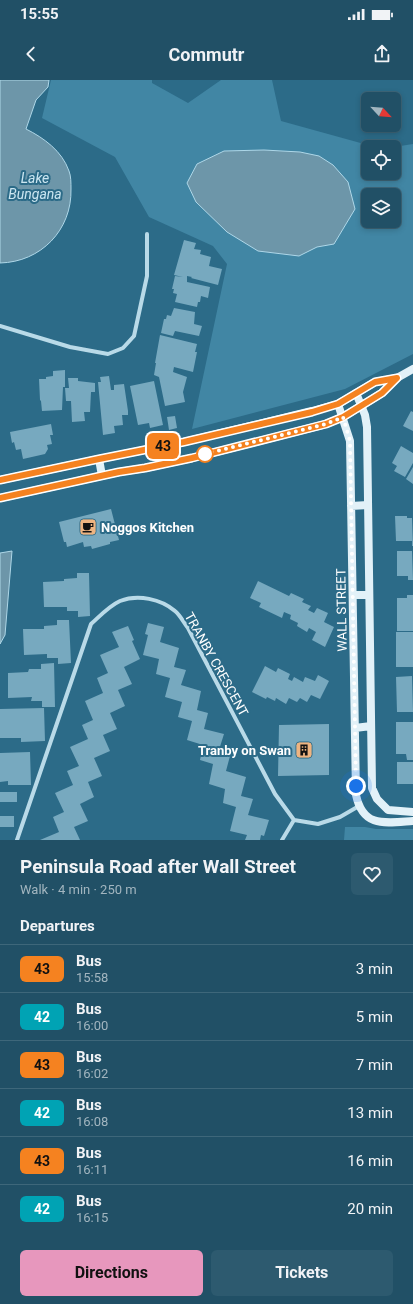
<!DOCTYPE html>
<html lang="en">
<head>
<meta charset="utf-8">
<style>
	body { margin:0; font-family:Roboto,sans-serif; background:#2d5a6f; color:#f1f3f6; height:100vh; display:flex; flex-direction:column; font-size:15px; white-space:nowrap }
	* { box-sizing:border-box; margin:0 }
	p { font-size:13px; color:#a2b5bf }
	.icon { flex:none; width:22px; height:22px; fill:none; stroke:currentColor; stroke-width:2; stroke-linecap:round; stroke-linejoin:round }
	.map { position:relative; height:760px; overflow:hidden }
	.drawer { display:flex; flex-direction:column; background:#215066; flex:1 }
	.drawer>* { flex:none }
	.badge { padding:0 8px; border-radius:6px; font-size:14px; line-height:26px }
	.needle { width:26px; rotate:116deg }
	.tools { position:absolute; left:361px; top:12px; display:grid; gap:8px }
	.tools a { display:grid; place-items:center; width:40px; height:40px; border-radius:6px; background:#215066; box-shadow:0 2px 6px #0003,0 0 0 1px #3e677a; font-size:20px }
	.you { position:absolute; width:20px; height:20px; margin:-10px; border:3px solid #fff; border-radius:50%; background:#1a73e8; box-shadow:0 0 0 6px #1a73e833 }
	.map>.badge { position:absolute; translate:-50% -50%; box-shadow:0 0 0 2px #fff }
	h2 { padding:0 20px; font-size:15px; line-height:36px }
	.round { display:grid; place-items:center; flex:none; width:42px; height:42px; border-radius:6px; background:#2d5a6f }
	.overview { display:flex; align-items:center; justify-content:space-between; height:68px; padding:0 20px }
	h1 { font-size:19px; font-weight:700; line-height:30px }
	.action { display:flex; gap:8px; margin-top:auto; padding:8px 20px }
	.action a { flex:1; height:46px; border-radius:6px; background:#e797bd; color:#111; font-size:16px; font-weight:700; line-height:46px; text-align:center }
	.action a+a { background:#2d5a6f; color:#f1f3f6 }
	ul { padding:0; list-style:none }
	li { display:flex; align-items:center; gap:12px; height:48px; padding:0 20px; border-top:1px solid #3e677a }
	li div { flex:1 }
	li b { display:block; font-size:15px }
	li em { font-style:normal }
	li .badge { min-width:44px; font-weight:700; text-align:center }
	.status { display:flex; justify-content:space-between; align-items:center; height:28px; padding:0 20px; background:#215066; direction:ltr }
	.status svg { height:11px; fill:currentColor }
	header { display:flex; justify-content:space-between; align-items:center; height:52px; padding:0 20px; background:#215066; font-size:18px; font-weight:700 }
	.map>svg:first-child { display:block }
</style>
</head>
<body>
<div class="status"><b>15:55</b><svg viewBox="0 0 49 12"><path d="M0 12V9h3v3zM5 12V6h3v6zM10 12V3h3v9zM15 12V0h3v12zM26 1h20v11H26zM47 4h2v5h-2z"/></svg></div>
<header><svg class="icon" aria-label="back" viewBox="0 0 24 24"><path d="M15 5l-7 7 7 7"/></svg>Commutr<svg class="icon" aria-label="share" viewBox="0 0 24 24"><path d="M12 15V3M7 8l5-5 5 5M5 13v7h14v-7"/></svg></header>
<div class="map">
<svg width="413" height="760" viewBox="0 0 413 760">
	<rect width="100%" height="100%" fill="#2c6b88"/>
	<path fill="#4186a4" fill-rule="evenodd" d="M51,0H152V3L188,23L221,0H272L281,41L375,67H368V93H394V67L413,64V274L345,309L192,349L227,184L213,166L149,137L115,77L42,38ZM368,115H394V141H368Z
		M345,747H365L376,749H413V760H344Z"/>
	<path fill="#6d96a9" stroke="#aed7e8" d="M0,0H49L48,7L36,20L26,49C44,58 62,71 69,91C71,96 71,103 71,109C72,150 41,182 0,183Z
		M264,70L300,72L319,76L333,85L348,102L355,129L334,164L317,167L299,176L258,171L227,152L196,122L187,103L197,84L224,71Z
		M12,471L5,555L0,564V473Z"/>
	<path fill="#77a9bf" d="M184,160L196,163L194,169L201,170L200,174L211,177L209,186L222,189L218,205L191,198L192,197L187,196V202L210,207L208,218L201,216L200,222H198L197,227L175,222L177,214L173,213L174,209H172L175,196L183,197L174,195Z
		M174,228L195,232L194,244L202,246L199,256L175,251L173,256L161,253L164,239H166L167,235L171,236Z
		M160,255L197,264L195,272H197L193,292L174,287L173,292L187,297L183,312L185,322L165,326L159,297L154,295L156,283H155Z
		M65,290V307H63L62,330L42,331L41,321L40,320L39,299H46V297L53,296V291Z
		M109,296L111,310H114V305L124,304L128,331V335H122L123,345L114,346L115,353L103,355L98,302H101L100,297Z
		M68,298H78V301L95,303V312H91L90,332H84L85,341L72,342L71,321H66L65,308H69Z
		M154,301L163,345L150,348L149,343L138,345L130,306Z
		M411,331L413,332V351L403,346Z
		M175,336L177,348L169,350L167,337Z
		M51,344L53,355H50L52,364L47,365L48,369L45,374L23,379L21,369L16,370L14,362L12,363L10,352Z
		M401,366L413,373V383L405,397L394,391L397,386L392,383Z
		M413,387V404L406,399Z
		M111,429L119,460L110,462V464L92,469L91,466L84,467L83,462L67,467L66,462H64L59,442Z
		M395,436H407V438H412L413,466H412V461H396Z
		M397,471H412L413,500H408V496H397Z
		M77,493H89L90,536L78,537V531H67V527H44L43,502L64,501V499L77,498Z
		M258,501L289,516L291,513L304,519L302,522L311,526L308,530L314,533L317,528L328,533L324,542L334,547L325,567L312,560L316,552L309,548L307,552L297,546L298,543L290,539L291,535L284,532L282,538L259,527L261,523L250,518Z
		M407,515H413V551H397V518H407Z
		M57,540H69L71,583L58,584V578H47V574L24,575L23,549H44V546L57,545Z
		M148,543L164,547L160,562L179,568L174,587L186,590L181,605L201,611L197,630L208,633L204,649L224,654L218,673L230,676L226,691L246,697L241,716L253,719L248,735L269,740L264,756L261,755L260,760H245L247,755L230,751L236,727L223,723L225,709L209,704L213,684L200,680L203,665L187,660L192,641L178,637L182,622L165,617L170,598L156,594L159,579L143,575L148,555L145,554Z
		M128,546L134,560L132,561L140,579L124,587L132,604L118,610L125,626L110,633L117,649L103,655L110,671L94,678L102,696L88,702L94,717L80,724L88,741L74,747L80,760H40L59,752L53,737L64,732L55,713L73,705L67,691L79,686L70,667L88,659L82,645L93,640L85,621L103,613L97,598L108,593L100,575L119,567L112,552Z
		M396,552H413V587H396Z
		M54,583L55,627H42V621H31L32,617L8,618V593L28,592L29,589H41V584Z
		M265,586L276,592L278,588L290,594L288,599L292,601L294,597L303,602L305,597L315,601L318,595L329,601L320,619L311,615L307,622L300,618L297,622L289,618L286,624L276,618L275,621L267,617L266,619L252,612Z
		M412,596L413,632H397L396,597Z
		M44,628L45,661L21,662V658H0V629Z
		M396,642H413V680H407L406,674H396Z
		M329,644V695L278,696L279,645Z
		M30,672L31,705H8V701L0,702V673Z
		M397,682H413V704H397Z
		M0,712H17V722H0Z
		M0,736H14V747H0Z"/>
	<g fill="none" stroke-linecap="round" stroke-linejoin="round">
		<path stroke="#b9dae8" stroke-width="4" d="M0,246L70,267L108,274L123,268L134,256L147,196V154
			M294,740L318,744L340,737L359,726
			M17,760L91,544C100,536 109,526 120,521C138,514 161,519 175,531C180,535 184,543 188,548L275,714L294,740
			M282,760L294,740"/>
		<path stroke="#e2f1f8" stroke-width="8" d="M356,313L365,335L367,347L372,708L377,719L388,730L413,732
			M338,324L350,361L356,715C363,748 385,743 413,741
			M99,379L102,396
			M0,400L99,379L184,362L312,331L338,324L375,302L397,298
			M0,418L119,392L145,388L192,378L326,344L343,337L382,313L397,298L413,289
			M351,426L368,425
			M353,515H369
			M355,648L371,646"/>
	</g>
	<g fill="none" stroke-linecap="round" stroke-linejoin="round">
		<g stroke="#fff" stroke-width="9">
			<path id="line" d="M0,400L99,379L184,362L312,332L338,324L375,302L397,298L382,313L343,337L326,344L192,378L145,388L119,392L0,418"/>
		</g>
		<use href="#line" stroke="#f58220" stroke-width="6"/>
		<path stroke="#fff" stroke-width="4" stroke-dasharray="0 7.2" d="M205,374L326,344L343,337L350,361L356,706"/>
	</g>
	<defs>
		<g id="cafe-square" transform="scale(0.9)"><rect x="-9" y="-9" width="18" height="18" rx="4" fill="#eeb481" stroke="#2c6b88"/><path d="M-5.5-4.5H6V0H3Q3 3.5 0 3.5H-2.5Q-5.5 3.5-5.5 0ZM3-3.2v2h1.7v-2ZM-6 4.5H4V6H-6Z" fill="#111"/></g>
		<g id="building-square" transform="scale(0.9)"><rect x="-9" y="-9" width="18" height="18" rx="4" fill="#eeb481" stroke="#2c6b88"/><path d="M-4-6H4V6H1V3H-1V6H-4ZM-2.5-4.3h1.7v1.8h-1.7ZM.8-4.3h1.7v1.8H.8ZM-2.5-1h1.7V.8h-1.7ZM.8-1h1.7V.8H.8Z" fill="#111"/></g>
	</defs>
	<g fill-rule="evenodd">
		<use href="#cafe-square" x="88" y="447"/>
		<use href="#building-square" x="304" y="670"/>
	</g>
	<circle fill="#fff" stroke="#f58220" stroke-width="2" cx="205" cy="374" r="8"/>
	<g text-anchor="middle" stroke-width="4" stroke-linejoin="round" paint-order="stroke">
		<g font-size="13" font-weight="bold" fill="#fff" stroke="#2c6b88" text-anchor="start">
			<text x="101" y="452">Noggos Kitchen</text>
			<text x="291" y="675" text-anchor="end">Tranby on Swan</text>
		</g>
		<g font-size="13" fill="#fff" stroke="#2c6b88">
			<text transform="translate(341 530) rotate(-91)" y="5">WALL STREET</text>
			<text transform="translate(217 584) rotate(61)" y="5">TRANBY CRESCENT</text>
		</g>
		<g font-size="14" font-style="italic" fill="#cbe6f1" stroke="#2c6b88">
			<text x="35" y="103">Lake<tspan x="35" dy="16">Bungana</tspan></text>
		</g>
	</g>
</svg>
<div class="tools">
<a><svg class="needle" viewBox="-14 -14 28 28"><path d="M0-13l5 13h-10z" fill="#e53935"/><path d="M0 13l5-13h-10z" fill="#a2b5bf"/></svg></a>
<a><svg class="icon" aria-label="locate" viewBox="0 0 24 24"><circle cx="12" cy="12" r="6"/><path d="M12 2v4M12 18v4M2 12h4M18 12h4"/></svg></a>
<a><svg class="icon" aria-label="layers" viewBox="0 0 24 24"><path d="M12 4l9 5-9 5-9-5zM3 14l9 5 9-5"/></svg></a>
</div>
<div class="you" style="left:356px;top:706px"></div>
<b class="badge" style="left:163px;top:366px;background:#f58220;color:#111">43</b>
</div>
<section class="drawer">
<div class="overview"><div><h1>Peninsula Road after Wall Street</h1><p>Walk · 4 min · 250 m</p></div><a class="round"><svg class="icon" aria-label="heart" viewBox="0 0 24 24"><path d="M12 20l-8-8c-3-5 5-10 8-4 3-6 11-1 8 4z"/></svg></a></div>
<h2>Departures</h2>
<ul>
<li><span class="badge" style="background:#f58220;color:#111">43</span><div><b>Bus</b><p>15:58</p></div><em>3 min</em></li>
<li><span class="badge" style="background:#00a3b4;color:#fff">42</span><div><b>Bus</b><p>16:00</p></div><em>5 min</em></li>
<li><span class="badge" style="background:#f58220;color:#111">43</span><div><b>Bus</b><p>16:02</p></div><em>7 min</em></li>
<li><span class="badge" style="background:#00a3b4;color:#fff">42</span><div><b>Bus</b><p>16:08</p></div><em>13 min</em></li>
<li><span class="badge" style="background:#f58220;color:#111">43</span><div><b>Bus</b><p>16:11</p></div><em>16 min</em></li>
<li><span class="badge" style="background:#00a3b4;color:#fff">42</span><div><b>Bus</b><p>16:15</p></div><em>20 min</em></li>
</ul>
<div class="action"><a>Directions</a><a>Tickets</a></div>
</section>
</body>
</html>
